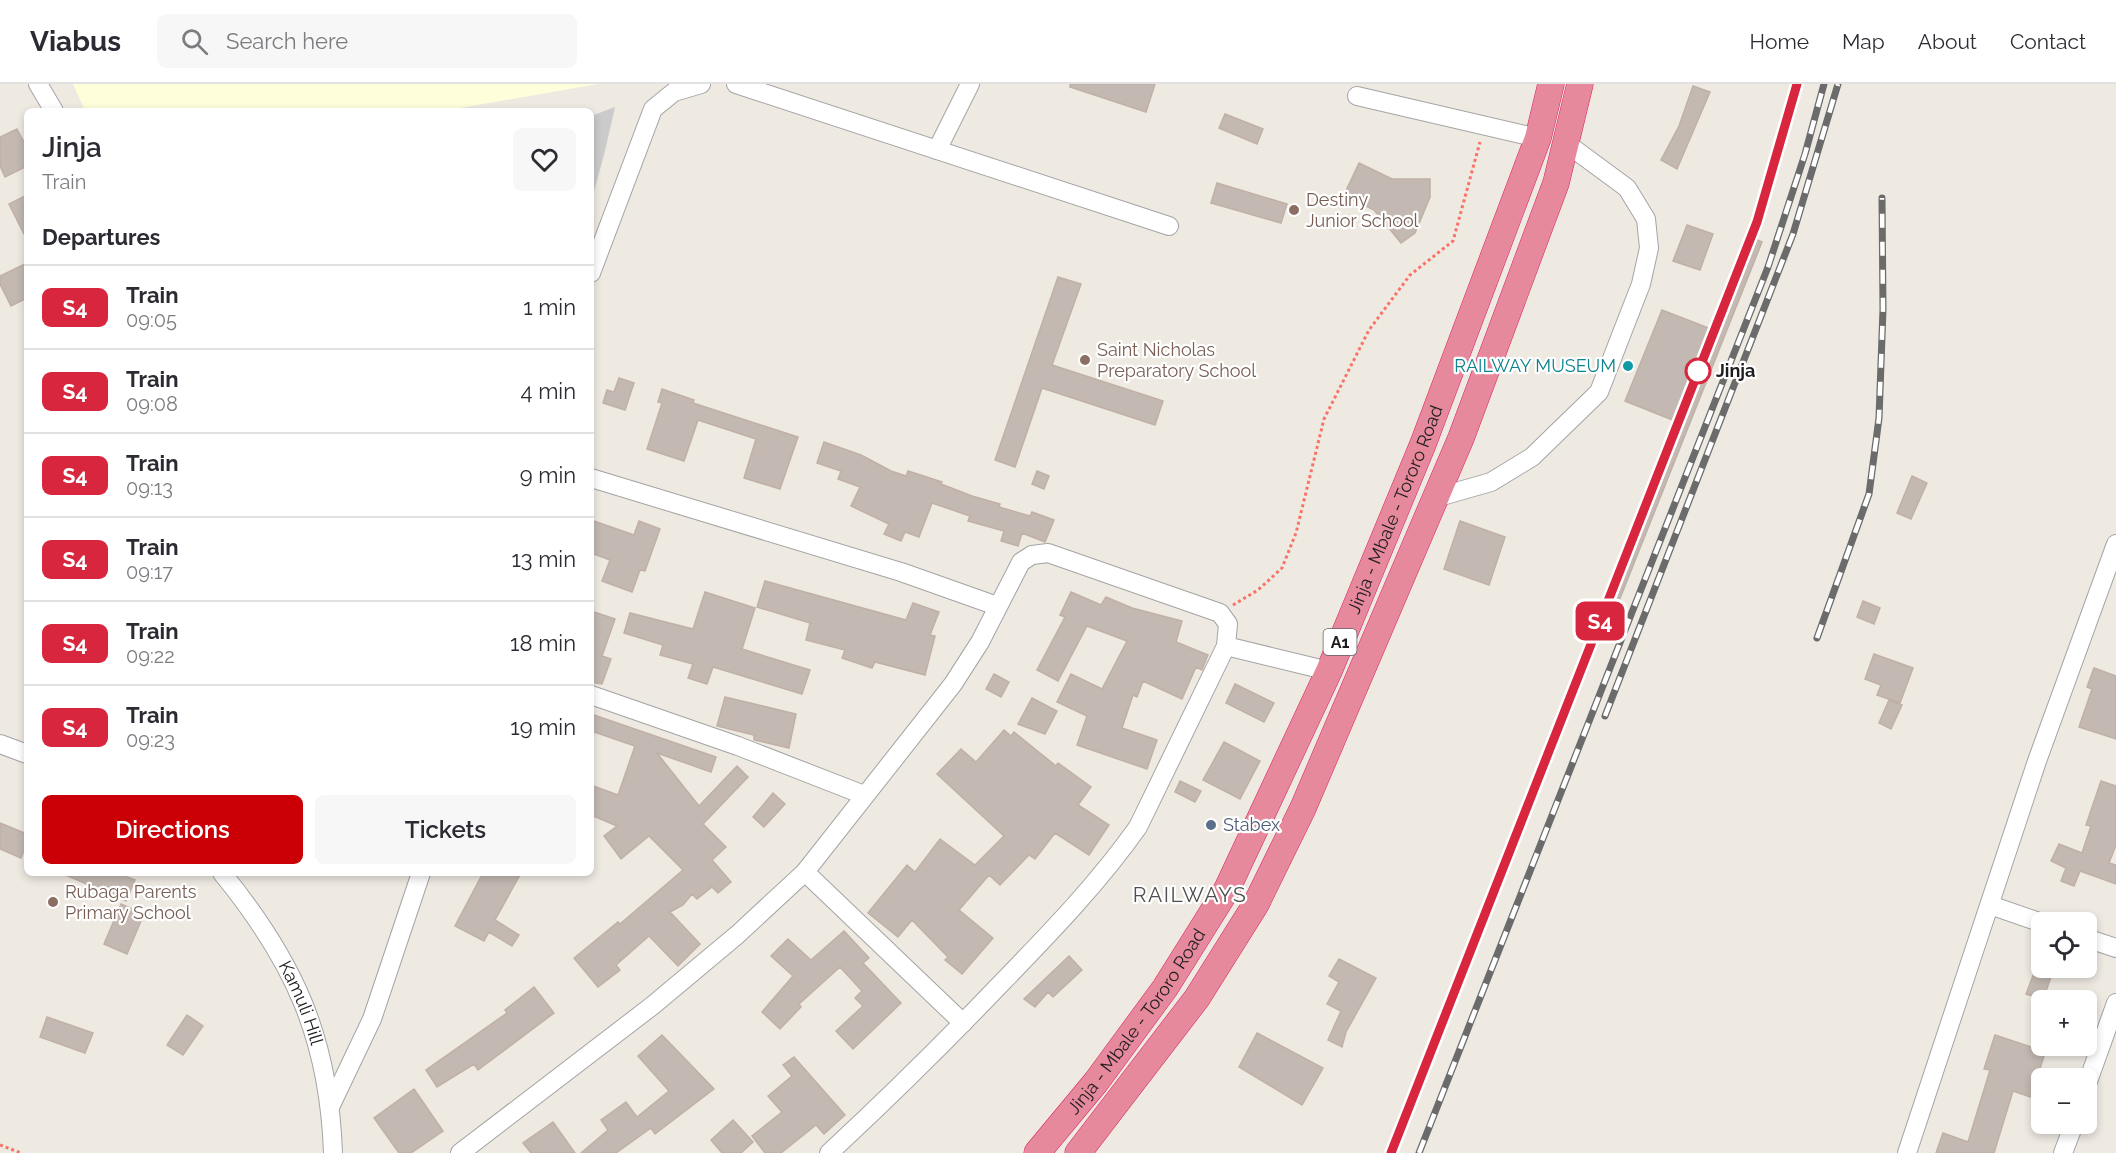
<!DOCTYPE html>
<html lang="en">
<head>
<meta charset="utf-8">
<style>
	body { margin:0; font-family:Raleway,sans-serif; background:#f7f7f7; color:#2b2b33; height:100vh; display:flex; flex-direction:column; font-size:22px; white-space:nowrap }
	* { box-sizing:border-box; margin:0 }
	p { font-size:20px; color:#7c7c81 }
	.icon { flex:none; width:33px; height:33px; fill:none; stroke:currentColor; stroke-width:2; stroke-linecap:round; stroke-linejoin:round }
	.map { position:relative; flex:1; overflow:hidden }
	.details { position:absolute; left:24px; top:24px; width:570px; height:768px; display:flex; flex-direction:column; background:#fff; border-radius:9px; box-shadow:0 3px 9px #0003 }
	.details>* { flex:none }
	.badge { padding:0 12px; border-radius:9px; font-size:21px; line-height:39px }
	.buttons { position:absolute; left:2031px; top:828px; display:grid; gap:12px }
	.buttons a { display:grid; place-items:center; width:66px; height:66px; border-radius:9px; background:#fff; box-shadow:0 3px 9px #0003; font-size:30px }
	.map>.badge { position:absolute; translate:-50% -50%; box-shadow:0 0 0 3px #fff }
	h2 { padding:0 18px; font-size:22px; line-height:54px }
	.round { display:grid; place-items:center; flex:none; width:63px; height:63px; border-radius:9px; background:#f7f7f7 }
	.summary { display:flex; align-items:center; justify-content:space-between; height:102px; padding:0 18px }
	h1 { font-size:28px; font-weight:600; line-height:45px }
	.action { display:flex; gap:12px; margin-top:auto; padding:12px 18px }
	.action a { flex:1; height:69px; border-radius:9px; background:#ca0006; color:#fff; font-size:24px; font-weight:600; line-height:69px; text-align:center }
	.action a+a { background:#f7f7f7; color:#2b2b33 }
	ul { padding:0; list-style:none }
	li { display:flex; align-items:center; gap:18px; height:84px; padding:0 18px; border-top:2px solid #e1e1e2 }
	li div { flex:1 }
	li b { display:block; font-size:22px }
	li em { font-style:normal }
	li .badge { min-width:66px; font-weight:700; text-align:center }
	header { display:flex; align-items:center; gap:36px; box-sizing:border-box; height:84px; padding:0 30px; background:#fff; border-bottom:2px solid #e1e1e2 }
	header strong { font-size:28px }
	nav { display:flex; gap:33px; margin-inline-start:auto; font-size:21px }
	.search { width:420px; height:54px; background:#f7f7f7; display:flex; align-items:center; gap:15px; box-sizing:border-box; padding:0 21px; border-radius:9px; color:#7c7c81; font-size:22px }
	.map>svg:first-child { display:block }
</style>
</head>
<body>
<header>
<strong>Viabus</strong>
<div class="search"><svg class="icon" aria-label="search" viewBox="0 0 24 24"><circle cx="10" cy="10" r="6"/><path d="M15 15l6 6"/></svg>Search here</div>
<nav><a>Home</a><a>Map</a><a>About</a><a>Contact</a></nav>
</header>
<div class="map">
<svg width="2116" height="1069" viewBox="0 0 2116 1069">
	<rect width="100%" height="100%" fill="#eeeae2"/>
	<path fill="#fffedb" d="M73,0H598L443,27H85Z"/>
	<path fill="#cbcbcb" d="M615,23L604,71L591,118V32Z"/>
	<path fill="#c3b9b2" stroke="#c0b0a5" stroke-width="1.5" d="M1070,0H1155L1146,28L1070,3Z
		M1693,2L1710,8L1677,85L1661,76L1679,42Z
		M1225,30L1263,45L1257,60L1219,44Z
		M17,45L27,64V82L5,93L0,82V53Z
		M1359,79L1392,95H1430V113L1415,149L1401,159L1374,126L1344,111Z
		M1217,99L1287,120L1281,139L1211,119Z
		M27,111V156L9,120Z
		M1687,141L1713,150L1700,186L1673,177Z
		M1748,152L1762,158L1607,547L1594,542L1675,337L1625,317L1662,226L1711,245Z
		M27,179V214L11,222L0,200V192Z
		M1058,193L1081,200L1052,281L1163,317L1155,341L1042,304L1015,383L995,376Z
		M619,294L634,299L625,326L603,319L607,306L614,308Z
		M662,305L694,316L693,319L798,353L780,405L744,394L756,355L698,336L684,377L647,365L662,319L658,318Z
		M824,358L861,371L891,387L906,392L908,387L942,398L941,400L972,412L1000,420L999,423L1030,432L1032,428L1054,436L1045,458L1022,449L1018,462L1001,457L1004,447L968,437L970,432L932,419L919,453L905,448L901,457L884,450L889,440L851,422L860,403L838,395L841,387L817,379Z
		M1037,387L1049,392L1044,405L1032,400Z
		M1912,392L1927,399L1911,435L1897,429Z
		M591,436L634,451L639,437L660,445L645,487L640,486L632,508L602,497L610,476L591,469Z
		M1460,437L1505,453L1489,501L1444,485Z
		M765,497L906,536L913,519L939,528L930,551L935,552L925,591L875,578L872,584L842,574L845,566L806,556L810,539L757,523Z
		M705,508L755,524L742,565L810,586L802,610L713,583L707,600L688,594L693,580L660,571L663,561L624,549L630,529L693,545Z
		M1071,508L1101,521L1106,513L1132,524L1182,537L1176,558L1208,571L1202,586L1196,583L1182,615L1143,597L1137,613L1133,611L1122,644L1157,656L1147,685L1077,661L1087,632L1057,618L1071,590L1102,605L1127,557L1087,542L1058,597L1037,586L1065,533L1060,531Z
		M1863,517L1880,524L1874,540L1857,533Z
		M591,527L615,535L602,572L611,575L602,600L591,598Z
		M1874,570L1913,584L1900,619L1877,611L1881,601L1865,595Z
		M2094,584L2116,592V655L2079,643L2092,605L2087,603Z
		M994,590L1009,598L1001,613L986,605Z
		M1235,600L1274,619L1264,638L1226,619Z
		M725,613L796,630L789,664L754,656V651L717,642Z
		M1032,614L1057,627L1045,650L1018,640Z
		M1889,616L1902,621L1891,645L1879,639Z
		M591,630L716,673L711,688L657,669L699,722L737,682L748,693L703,740L726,763L712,776L731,798L718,809L712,803L697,815L692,810L683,821L670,828L700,860L678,882L649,852L616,881L620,886L598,903L574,874L618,838L620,840L683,786L649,752L621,775L604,752L617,742L591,731V701L618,711L635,662L591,647Z
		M1004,646L1011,652L1014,648L1056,682L1058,679L1091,703L1078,721L1109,741L1089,771L1055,749L1035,775L1029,771L1000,801L989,791L959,826L993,854L962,890L945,876L948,873L912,836L898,853L868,829L907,781L915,788L940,755L975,781L1004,752L937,690L961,665L976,678Z
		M1224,658L1260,677L1240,715L1203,696Z
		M1180,697L1201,707L1195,718L1175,708Z
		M2101,697L2116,702V761L2109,779L2116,781V800L2080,787L2074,802L2061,797L2066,784L2051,777L2059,760L2082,769L2091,742L2086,741Z
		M773,709L785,720L764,743L753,733Z
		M0,739L27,750V759L21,774L0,765Z
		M61,789H117L135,796L126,817Z
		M483,789H521L495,836L519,851L512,862L489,848L484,857L455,842Z
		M121,820L144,830L127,870L104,860Z
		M844,847L869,874L863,879L901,919L853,965L836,947L863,922L855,914L862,907L840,883L799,920L801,923L780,945L762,928L793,892L771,872L788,855L811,876Z
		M1069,872L1082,886L1053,913L1048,908L1035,923L1024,915Z
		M1339,875L1376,894L1346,948L1342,963L1328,956L1341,927L1327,920L1339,898L1329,892Z
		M2036,884H2054L2043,916L2026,910Z
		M534,903L554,929L478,986L474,980L437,1003L426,986L507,929L505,926Z
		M187,931L203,942L183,971L167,961Z
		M47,933L93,949L85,969L40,953Z
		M1257,949L1323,984L1302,1021L1239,983Z
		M662,951L714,1005L655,1050L651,1044L616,1069H581L608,1046L601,1036L626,1018L637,1033L669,1007L638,972Z
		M1995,951L2031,963L2047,962L2036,998L2042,1000V1017L2013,1007L1994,1069H1936L1943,1049L1968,1058L1990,986L1984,985Z
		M794,973L845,1031L824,1050L816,1041L781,1069H765L752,1052L782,1028L768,1012L792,992L783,981Z
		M414,1005L443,1047L411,1069H399L374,1034Z
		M733,1036L753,1058L741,1069H722L711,1056Z
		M553,1038L575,1069H531L523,1059Z"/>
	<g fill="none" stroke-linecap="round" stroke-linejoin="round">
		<g stroke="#a4a4a4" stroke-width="20">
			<g id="minor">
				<path d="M38,0L54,27"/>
				<path d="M736,0L1169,142"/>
				<path d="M1357,12L1538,54"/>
				<path d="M937,66L970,0"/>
				<path d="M591,189L653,25L674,8L701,0"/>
				<path d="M591,394L901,488L997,522"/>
				<path d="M1435,414L1491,398L1532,373L1599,308L1641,200L1649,164L1646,135L1627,104L1566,59"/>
				<path d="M1226,562L1329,587"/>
				<path d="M591,611L738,662L864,711"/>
				<path d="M0,660L27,670"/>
				<path d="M805,788L963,939"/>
				<path id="s1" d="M222,789C294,877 329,954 333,1069"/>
				<path d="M1990,821L2042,839"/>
				<path d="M2086,854L2116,864"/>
				<path d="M2086,1003L2116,919"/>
				<path d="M331,1021L372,935L421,789"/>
				<path d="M460,1069L652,922L737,851L805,788L953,600L980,558L1021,478L1032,471L1048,469L1220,529L1228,540L1226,562L1138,743C1094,805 1042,857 989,912C937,966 884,1018 829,1069"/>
				<path d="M1907,1069L2037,677L2116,460"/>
				<path d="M2063,1069L2074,1040"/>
			</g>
		</g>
		<g stroke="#d92367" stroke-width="27">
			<g id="highway">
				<path id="s2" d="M1037,1069L1096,998L1165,904L1227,805L1329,587L1423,360L1538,54L1551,0"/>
				<path d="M1078,1069L1197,914L1256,820L1303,724L1461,354L1556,99L1580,0"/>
			</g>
		</g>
		<path stroke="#fa7267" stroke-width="3" stroke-dasharray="3 3" stroke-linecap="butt" d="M1233,521L1258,506L1282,484L1296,449L1324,335L1369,246L1410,191L1453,157L1480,58
			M0,1061L21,1069"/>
		<use href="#minor" stroke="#fff" stroke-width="18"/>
		<use href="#highway" stroke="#e7899d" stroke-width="26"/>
		<g stroke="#6b6b6b" stroke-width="7">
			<path id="rail" d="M1817,554L1869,410L1879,334L1883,225L1882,114
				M1605,632L1793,150L1838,0
				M1391,1069L1757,138L1797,0
				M1419,1069L1768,183L1805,70L1824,0"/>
		</g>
		<use href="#rail" stroke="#fff" stroke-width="4.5" stroke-dasharray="14" stroke-linecap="butt"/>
	</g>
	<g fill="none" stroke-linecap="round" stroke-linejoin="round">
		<g stroke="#fff" stroke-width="14">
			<path id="line" d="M1391,1069L1757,138L1797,0"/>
		</g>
		<use href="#line" stroke="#d7263d" stroke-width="9"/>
	</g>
	<g fill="#8d6e63" stroke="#fff" stroke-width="2">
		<circle cx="1294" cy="126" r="6"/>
		<circle cx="1085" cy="276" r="6"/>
		<circle cx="53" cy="818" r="6"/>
	</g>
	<circle fill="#0f9aa8" stroke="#fff" stroke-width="2" cx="1628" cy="282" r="6"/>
	<circle fill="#fff" stroke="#d7263d" stroke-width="3" cx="1698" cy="287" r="12"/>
	<circle fill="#5c6f8a" stroke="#fff" stroke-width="2" cx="1211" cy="741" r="6"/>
	<g text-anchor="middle" stroke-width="4.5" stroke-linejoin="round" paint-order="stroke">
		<rect fill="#fff" stroke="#616161" stroke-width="1.5" x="1323.5" y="545" width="33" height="26" rx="4.5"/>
		<g font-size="16" font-weight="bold" fill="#1d1d1d">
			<text x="1340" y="564">A1</text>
		</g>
		<g font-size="18" fill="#785e54" stroke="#fff" text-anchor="start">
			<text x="1306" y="122">Destiny<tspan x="1306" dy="21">Junior School</tspan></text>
			<text x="1097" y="272">Saint Nicholas<tspan x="1097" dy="21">Preparatory School</tspan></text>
			<text x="65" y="814">Rubaga Parents<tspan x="65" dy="21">Primary School</tspan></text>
		</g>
		<g font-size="18" fill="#0d838f" stroke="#fff" text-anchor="end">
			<text x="1616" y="288">RAILWAY MUSEUM</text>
		</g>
		<g font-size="18" font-weight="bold" fill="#1d1d1d" stroke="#fff" text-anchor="start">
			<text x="1716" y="293">Jinja</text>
		</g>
		<g font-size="18" fill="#1d1d1d" stroke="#fff">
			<text dy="6" stroke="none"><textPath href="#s2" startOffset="741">Jinja - Mbale - Tororo Road</textPath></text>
			<text dy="6" stroke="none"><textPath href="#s1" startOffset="153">Kamuli Hill</textPath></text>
			<text dy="6" stroke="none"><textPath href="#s2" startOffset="165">Jinja - Mbale - Tororo Road</textPath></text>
		</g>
		<g font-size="18" fill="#4e5e75" stroke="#fff" text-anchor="start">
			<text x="1223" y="747">Stabex</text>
		</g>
		<g font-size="21" letter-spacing="1.5" fill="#505050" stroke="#fff">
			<text x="1190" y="818">RAILWAYS</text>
		</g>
	</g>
</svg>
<div class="buttons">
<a><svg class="icon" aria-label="locate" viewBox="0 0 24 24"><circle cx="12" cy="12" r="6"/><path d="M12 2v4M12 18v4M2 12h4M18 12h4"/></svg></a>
<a>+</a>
<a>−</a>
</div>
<b class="badge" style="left:1600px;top:537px;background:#d7263d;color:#fff">S4</b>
<section class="details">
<div class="summary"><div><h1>Jinja</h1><p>Train</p></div><a class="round"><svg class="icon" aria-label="heart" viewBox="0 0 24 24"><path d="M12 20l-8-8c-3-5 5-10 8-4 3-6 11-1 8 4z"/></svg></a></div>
<h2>Departures</h2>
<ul>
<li><span class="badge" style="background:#d7263d;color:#fff">S4</span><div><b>Train</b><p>09:05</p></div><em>1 min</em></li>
<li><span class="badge" style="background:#d7263d;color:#fff">S4</span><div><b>Train</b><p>09:08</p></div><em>4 min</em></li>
<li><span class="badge" style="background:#d7263d;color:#fff">S4</span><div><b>Train</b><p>09:13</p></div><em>9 min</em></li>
<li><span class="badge" style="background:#d7263d;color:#fff">S4</span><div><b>Train</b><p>09:17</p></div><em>13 min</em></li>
<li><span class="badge" style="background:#d7263d;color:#fff">S4</span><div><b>Train</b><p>09:22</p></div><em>18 min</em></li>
<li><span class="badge" style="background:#d7263d;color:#fff">S4</span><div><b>Train</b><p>09:23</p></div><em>19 min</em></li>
</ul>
<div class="action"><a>Directions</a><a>Tickets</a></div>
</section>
</div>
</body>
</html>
